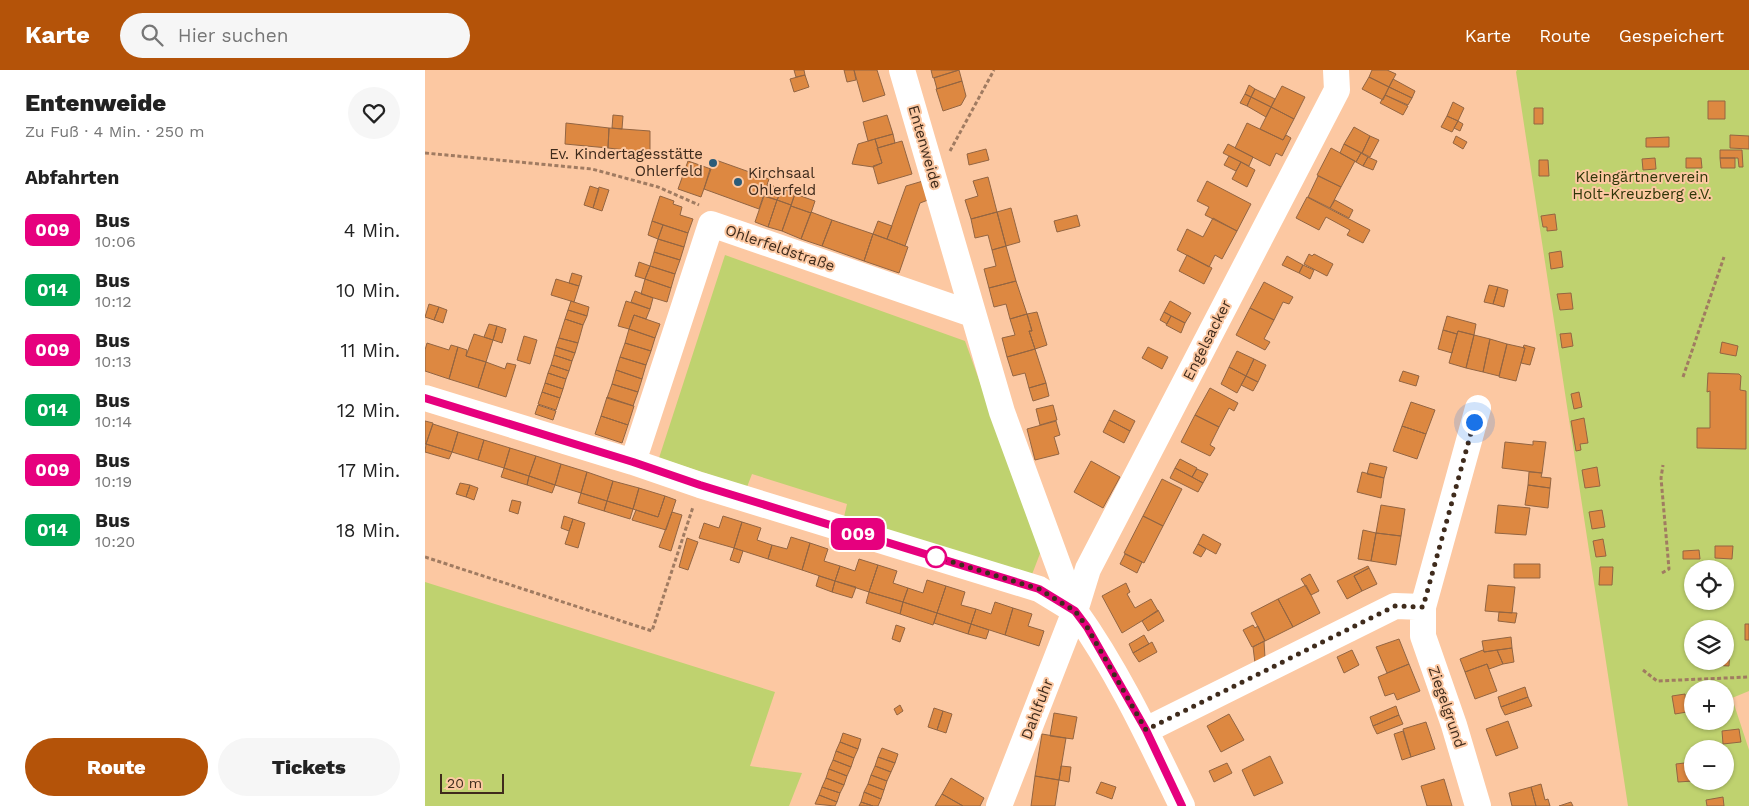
<!DOCTYPE html>
<html lang="de">
<head>
<meta charset="utf-8">
<style>
	body { margin:0; font-family:"Work Sans",sans-serif; background:#f6f6f6; color:#222; height:100vh; display:flex; flex-direction:column; font-size:19px; white-space:nowrap }
	* { box-sizing:border-box; margin:0 }
	p { font-size:16px; color:#767676 }
	.icon { flex:none; width:28px; height:28px; fill:none; stroke:currentColor; stroke-width:2; stroke-linecap:round; stroke-linejoin:round }
	.map { position:relative; flex:1; overflow:hidden }
	.drawer { display:flex; flex-direction:column; background:#fff; width:425px }
	.drawer>* { flex:none }
	.badge { padding:0 10px; border-radius:8px; font-size:18px; line-height:32px }
	.buttons { position:absolute; left:1259px; top:490px; display:grid; gap:10px }
	.buttons a { display:grid; place-items:center; width:50px; height:50px; border-radius:50%; background:#fff; box-shadow:0 1px 4px #0004; font-size:25px }
	.scale { position:absolute; left:15px; bottom:12px; width:64px; box-sizing:border-box; padding-left:5px; border:2px solid #3f2b1c; border-top:0; font-size:14px; line-height:18px; white-space:nowrap; color:#3f2b1c; -webkit-text-stroke:4px #fcc8a2; paint-order:stroke }
	.you { position:absolute; width:25px; height:25px; margin:-12px; border:4px solid #fff; border-radius:50%; background:#1a73e8; box-shadow:0 0 0 8px #1a73e833 }
	.map>.badge { position:absolute; translate:-50% -50%; box-shadow:0 0 0 2px #fff }
	h2 { padding:0 25px; font-size:19px; line-height:45px }
	.round { display:grid; place-items:center; flex:none; width:52px; height:52px; border-radius:26px; background:#f6f6f6 }
	.summary { display:flex; align-items:center; justify-content:space-between; height:85px; padding:0 25px }
	h1 { font-size:24px; font-weight:800; line-height:38px }
	.cta { display:flex; gap:10px; margin-top:auto; padding:10px 25px }
	.cta a { flex:1; height:58px; border-radius:30px; background:#b45309; color:#fff; font-size:20px; font-weight:800; line-height:58px; text-align:center }
	.cta a+a { background:#f6f6f6; color:#222 }
	ul { padding:0; list-style:none }
	li { display:flex; align-items:center; gap:15px; height:60px; padding:0 25px }
	li div { flex:1 }
	li b { display:block; font-size:19px }
	li em { font-style:normal }
	li .badge { min-width:55px; font-weight:700; text-align:center }
	header { display:flex; align-items:center; gap:30px; box-sizing:border-box; height:70px; padding:0 25px; background:#b45309; color:#fff }
	header strong { font-size:24px }
	nav { display:flex; gap:28px; margin-inline-start:auto; font-size:18px }
	.search { width:350px; height:45px; background:#f6f6f6; display:flex; align-items:center; gap:12px; box-sizing:border-box; padding:0 18px; border-radius:28px; color:#767676; font-size:19px }
	main { display:flex; flex:1; min-height:0 }
	.map>svg:first-child { display:block }
</style>
</head>
<body>
<header>
<strong>Karte</strong>
<div class="search"><svg class="icon" aria-label="search" viewBox="0 0 24 24"><circle cx="10" cy="10" r="6"/><path d="M15 15l6 6"/></svg>Hier suchen</div>
<nav><a>Karte</a><a>Route</a><a>Gespeichert</a></nav>
</header>
<main>
<section class="drawer">
<div class="summary"><div><h1>Entenweide</h1><p>Zu Fuß · 4 Min. · 250 m</p></div><a class="round"><svg class="icon" aria-label="heart" viewBox="0 0 24 24"><path d="M12 20l-8-8c-3-5 5-10 8-4 3-6 11-1 8 4z"/></svg></a></div>
<h2>Abfahrten</h2>
<ul>
<li><span class="badge" style="background:#e6007e;color:#fff">009</span><div><b>Bus</b><p>10:06</p></div><em>4 Min.</em></li>
<li><span class="badge" style="background:#00a651;color:#fff">014</span><div><b>Bus</b><p>10:12</p></div><em>10 Min.</em></li>
<li><span class="badge" style="background:#e6007e;color:#fff">009</span><div><b>Bus</b><p>10:13</p></div><em>11 Min.</em></li>
<li><span class="badge" style="background:#00a651;color:#fff">014</span><div><b>Bus</b><p>10:14</p></div><em>12 Min.</em></li>
<li><span class="badge" style="background:#e6007e;color:#fff">009</span><div><b>Bus</b><p>10:19</p></div><em>17 Min.</em></li>
<li><span class="badge" style="background:#00a651;color:#fff">014</span><div><b>Bus</b><p>10:20</p></div><em>18 Min.</em></li>
</ul>
<div class="cta"><a>Route</a><a>Tickets</a></div>
</section>
<div class="map">
<svg width="1324" height="736" viewBox="0 0 1324 736">
	<rect width="100%" height="100%" fill="#fcc8a2"/>
	<path fill="#bfd26f" fill-rule="evenodd" d="M1092,0H1324V621L1307,628L1324,680V736H1203L1091,2ZM1268,499H1300V531H1268ZM1268,559H1300V591H1268ZM1268,619H1300V651H1268ZM1268,679H1300V711H1268Z
		M300,185L540,271L616,481L606,507L419,447L422,434L327,404L322,417L234,388Z
		M0,512L350,622L325,696L377,703L364,736H0Z"/>
	<path fill="#dd8841" stroke="#936542" d="M369,0H379L380,5L371,7Z
		M419,0H429L431,10L422,12Z
		M429,0H452L460,25L438,32Z
		M506,0H534L508,8Z
		M534,0L537,11L512,19L509,8Z
		M947,0H962L971,4L964,17L944,7Z
		M380,5L384,17L369,22L365,9Z
		M944,7L964,17L958,30L937,19Z
		M968,9L990,21L987,28L964,17Z
		M537,11L541,26L536,35L518,41L511,19Z
		M824,15L830,19L826,27L820,24Z
		M857,16L880,27L869,49L846,37Z
		M964,17L987,28L983,35L960,25Z
		M830,19L850,29L846,37L826,27Z
		M820,24L826,27L822,36L815,33Z
		M960,25L983,36L978,45L955,33Z
		M826,27L846,37L841,47L822,36Z
		M1283,31H1300V49H1283Z
		M1028,32L1039,38L1033,51L1022,46Z
		M846,37L869,49L858,70L835,59Z
		M1109,38H1118V54H1109Z
		M188,45L198,46L197,59L187,58Z
		M462,45L468,64L443,71L438,52Z
		M1022,46L1033,51L1027,62L1016,57Z
		M1033,51L1038,54L1035,61L1029,58Z
		M141,53L184,58L183,78L140,74Z
		M822,53L858,70L861,65L866,68L857,86L851,83L845,96L810,78Z
		M929,57L945,66L937,83L919,74Z
		M184,58L225,61V83L183,78Z
		M468,64L470,73L453,78L450,69Z
		M1305,65L1324,66V79L1305,78Z
		M945,66L954,70L945,87L937,83Z
		M1031,66L1042,72L1038,79L1028,73Z
		M1244,67V77H1221V68Z
		M450,69L457,93L448,97L427,94L433,74Z
		M477,71L487,104L453,114L448,96L457,93L452,78Z
		M803,74L828,87L824,96L798,83Z
		M919,74L936,83L931,92L915,83Z
		M906,78L930,91L916,117L892,105Z
		M561,79L564,90L544,95L542,84Z
		M1295,80H1317L1318,97H1314L1313,88H1295Z
		M936,83L943,87L938,96L931,92Z
		M804,86L816,92L811,101L799,95Z
		M943,87L952,91L948,100L938,96Z
		M1230,88L1231,99L1218,100L1217,89Z
		M1261,88H1276L1277,98H1261Z
		M1295,88H1310V98H1296Z
		M288,89L344,109L334,139L279,119Z
		M1114,90H1123L1124,106H1114Z
		M263,91L286,99L276,127L253,119Z
		M816,92L830,100L822,117L807,109Z
		M893,106L916,117L905,138L883,127Z
		M563,107L572,142L546,149L540,130L553,126L548,111Z
		M498,111L503,130L495,133L480,176L462,169L481,116Z
		M782,111L826,134L812,161L780,145L784,137L772,131Z
		M343,114L353,118L350,125L354,126L352,130L339,126Z
		M165,116L174,119L168,138L159,135Z
		M174,117L184,120L177,141L168,138Z
		M357,119L370,123L366,135L352,130Z
		M370,124L390,131L386,143L366,136Z
		M235,126L249,131L248,134L257,137L255,145L268,149L263,163L227,151Z
		M339,126L352,130L343,157L330,152Z
		M882,127L945,160L938,173L922,165L925,160L901,147L894,160L871,148Z
		M352,130L366,135L357,161L343,157Z
		M910,130L928,140L924,148L905,138Z
		M366,136L386,143L376,169L357,161Z
		M586,138L595,172L581,176L572,142Z
		M386,142L407,150L397,176L376,169Z
		M572,142L581,176L567,180L563,165L550,168L546,149Z
		M1130,144L1132,160L1122,161V157H1118L1116,146Z
		M652,145L655,156L632,162L629,151Z
		M788,148L812,161L797,189L790,185L784,197L752,180L762,159L778,167Z
		M407,150L448,164L439,191L397,176Z
		M227,151L238,155L233,169L223,165Z
		M453,151L467,156L462,169L448,164Z
		M238,155L263,163L259,177L233,169Z
		M448,164L483,177L474,203L439,191Z
		M233,169L259,177L255,190L229,182Z
		M581,176L591,211L564,218L559,199L571,196L567,180Z
		M1136,181L1138,197L1126,199L1124,183Z
		M229,182L255,190L250,204L225,196Z
		M884,184L887,186L889,184L908,194L902,206L879,194Z
		M762,185L787,198L779,214L754,201Z
		M862,186L878,195L874,203L857,195Z
		M214,192L225,196L220,209L210,206Z
		M878,195L889,200L885,209L874,203Z
		M225,196L250,204L246,218L220,209Z
		M147,203L157,206L154,216L144,213Z
		M131,209L154,216L149,232L126,225Z
		M220,209L246,218L242,232L216,224Z
		M591,211L602,244L585,249L581,234L569,237L564,218Z
		M839,212L868,227L864,234L858,232L849,250L825,238Z
		M1064,215L1073,217L1068,234L1059,232Z
		M1073,217L1083,220L1079,237L1068,234Z
		M210,221L228,228L225,239L206,232Z
		M1146,223L1148,239L1135,240L1132,224Z
		M146,231L164,237L162,246L143,240Z
		M201,231L225,239L221,249L209,245L204,259L193,256Z
		M745,231L766,243L760,253L739,242Z
		M4,234L14,237L9,250L0,247Z
		M14,237L22,240L18,253L9,250Z
		M825,238L849,250L839,269L845,272L840,280L811,265Z
		M143,240L162,246L158,255L140,249Z
		M612,242L622,275L610,279L604,261H607L602,244Z
		M739,242L746,246L742,254L735,250Z
		M602,244L607,261H604L610,279L582,287L577,268L590,265L585,249Z
		M209,245L235,254L230,268L204,259Z
		M746,246L760,253L756,263L741,255Z
		M1022,246L1051,254L1049,265L1033,261L1032,264L1018,260Z
		M140,249L158,255L153,273L134,268Z
		M64,254L72,256L68,270L59,267Z
		M72,256L81,259L77,273L68,270Z
		M204,259L230,268L226,281L200,273Z
		M1018,260L1032,264L1027,283L1013,279Z
		M1033,261L1049,265L1041,298L1024,293Z
		M1146,263L1148,276L1137,278L1135,264Z
		M49,264L68,270L61,292L41,286Z
		M1049,265L1065,269L1058,302L1041,298Z
		M99,266L112,270L105,294L92,290Z
		M134,268L153,273L150,283L131,277Z
		M1065,269L1082,274L1074,306L1058,302Z
		M1297,272L1313,276L1311,286L1295,283Z
		M2,273L24,280L26,275L33,277L24,309L0,301V280Z
		M200,273L226,281L221,295L195,287Z
		M1082,274L1100,278L1091,311L1074,307Z
		M1099,275L1110,278L1105,295L1096,293L1100,278H1098Z
		M33,277L42,280L41,286L61,292L53,318L24,309Z
		M131,277L150,283L147,291L129,285Z
		M723,277L743,287L737,299L717,288Z
		M610,279L621,313L604,318L600,303L588,306L582,287Z
		M812,281L829,289L821,306L804,297Z
		M129,285L147,291L144,301L126,295Z
		M195,287L221,295L217,309L191,300Z
		M829,289L841,295L833,312L821,306Z
		M61,292L80,299L82,293L91,295L81,327L53,318Z
		M126,295L144,301L141,309L123,303Z
		M804,297L821,306L812,323L796,314Z
		M191,300L217,309L213,322L187,314Z
		M978,301L994,306L991,316L974,311Z
		M123,303L141,309L138,319L120,313Z
		M1283,303L1314,304L1316,306L1315,320L1321,321V379L1272,378V358H1285V321L1282,322Z
		M821,306L833,312L828,321L816,315Z
		M120,313L138,319L135,328L117,322Z
		M621,313L624,326L608,331L604,318Z
		M187,314L213,322L208,336L182,328Z
		M785,318L813,333L809,341L804,338L794,357L770,345Z
		M117,322L135,328L131,340L113,334Z
		M1154,322L1157,337L1149,339L1146,324Z
		M182,327L209,336L203,355L176,346Z
		M986,332L1010,340L1001,364L977,356Z
		M113,335L131,341L128,350L110,344Z
		M628,335L632,350L615,355L611,339Z
		M689,340L710,351L705,361L684,350Z
		M770,345L794,357L785,375L790,378L785,386L756,372Z
		M176,346L203,355L197,373L170,364Z
		M1159,348L1163,373L1155,374L1156,380L1151,381L1146,351Z
		M684,350L705,361L699,373L678,362Z
		M0,351L8,353L1,374H0Z
		M631,351L635,365L629,367L634,384L610,390L602,359Z
		M8,354L33,362L27,382L1,374Z
		M977,356L1001,364L992,389L968,381Z
		M33,362L59,370L53,390L27,382Z
		M59,370L85,378L79,398L53,390Z
		M1108,371L1121,372L1117,403L1077,398L1080,372L1108,375Z
		M1,374L27,382L24,389L0,382Z
		M85,378L111,386L104,406L79,398Z
		M111,386L136,394L130,415L104,406Z
		M755,389L772,398L767,407L750,398Z
		M666,391L695,407L678,438L649,422Z
		M945,393L962,397L959,408L942,404Z
		M136,394L162,402L156,423L130,415Z
		M1172,397L1175,416L1160,418L1157,400Z
		M79,398L104,406L102,415L76,407Z
		M750,398L778,413L773,422L745,408Z
		M772,399L783,404L778,413L767,407Z
		M162,402L188,411L182,431L156,423Z
		M937,402L959,408L956,428L932,422Z
		M1104,402L1117,403L1116,407L1126,408L1125,418L1103,415Z
		M104,406L130,415L127,423L102,415Z
		M737,409L757,419L738,456L718,446Z
		M188,411L214,418L208,439L182,431Z
		M35,413L45,415L41,427L31,424Z
		M45,415L53,418L49,430L41,427Z
		M1103,415L1125,418L1123,438L1100,435Z
		M214,418L240,426L233,447L208,439Z
		M156,423L182,431L179,441L153,433Z
		M240,426L251,430L241,460L207,450L211,440L233,447Z
		M87,430L96,432L93,444L84,441Z
		M182,431L208,439L205,449L179,441Z
		M956,435L980,439L976,466L951,463Z
		M1073,435L1105,438L1101,465L1070,463Z
		M1177,440L1180,457L1167,459L1164,442Z
		M247,442L257,445L246,481L234,477Z
		M139,446L148,449L144,461L136,458Z
		M298,446L317,452L309,478L274,468L279,453L294,458Z
		M718,446L738,456L719,493L699,483Z
		M148,449L160,453L153,478L140,474Z
		M317,452L336,458L332,470L347,475L343,489L309,478Z
		M938,460L951,463L946,491L933,489Z
		M951,463L976,466L971,495L946,491Z
		M778,464L796,474L791,484L773,474Z
		M366,467L385,473L377,500L343,489L347,475L362,479Z
		M262,468L273,472L263,500L254,497Z
		M1178,469L1181,486L1171,487L1168,471Z
		M385,473L403,479L399,491L415,496L410,511L377,500Z
		M773,474L781,479L776,487L768,483Z
		M1290,476H1308L1307,489L1290,488Z
		M309,478L318,481L314,493L305,490Z
		M1274,480L1275,489H1258V481Z
		M700,484L717,492L712,503L695,494Z
		M434,489L453,495L444,522L410,511L415,496L430,501Z
		M1089,494H1115V508H1089Z
		M453,495L472,501L468,513L483,518L478,532L444,522Z
		M943,496L944,498L929,506L937,521L922,529L912,511Z
		M1175,497H1188L1187,515H1174Z
		M944,498L952,514L937,521L929,506Z
		M885,504L894,521L886,525L876,509Z
		M394,506L410,511L407,522L391,516Z
		M1300,507H1303L1301,525H1300Z
		M502,510L521,516L512,543L478,532L483,518L498,523Z
		M410,511L431,517L427,528L407,522Z
		M701,513L705,522L702,524L710,538L726,529L733,541L697,563L677,526Z
		M881,515L895,543L868,557L853,529Z
		M1063,515L1090,517L1087,543L1060,541Z
		M521,516L540,522L536,535L551,539L546,554L512,543Z
		M444,522L478,532L475,544L441,533Z
		M853,529L868,557L840,571L826,543Z
		M478,532L512,543L508,555L475,544Z
		M570,532L588,538L580,565L546,554L551,539L566,544Z
		M588,538L607,544L603,556L619,561L614,576L580,565Z
		M733,540L739,551L723,561L717,551Z
		M1074,542L1092,543L1090,553L1073,551Z
		M512,543L546,554L543,564L509,553Z
		M546,554L564,560L561,569L543,564Z
		M1320,554H1324V570H1320Z
		M471,555L480,558L475,572L467,569Z
		M828,555L830,558L833,556L840,571L827,577L818,560Z
		M719,565L724,574L708,583L704,574Z
		M1086,567L1087,578L1059,582L1057,571Z
		M974,569L984,594L962,603L951,577Z
		M839,571L840,588L830,593L828,577Z
		M727,572L732,582L714,592L708,583Z
		M1300,577L1305,578L1304,596L1287,595V591H1300Z
		M1087,578L1089,592L1078,594L1072,580Z
		M927,580L934,595L919,603L912,587Z
		M1058,580L1059,582L1072,580L1078,594L1064,599L1062,594L1040,602L1035,589Z
		M984,594L995,621L972,630L969,623L960,626L953,607Z
		M1062,594L1072,621L1050,629L1040,602Z
		M1100,617L1103,627L1076,637L1073,627Z
		M1260,624L1262,642L1250,644L1247,626Z
		M1103,627L1107,636L1080,645L1076,637Z
		M475,635L478,641L472,645L469,639Z
		M971,636L974,645L948,656L945,647Z
		M509,638L518,641L512,660L503,657Z
		M518,641L527,644L521,663L512,660Z
		M629,643L652,647L648,669L625,666Z
		M804,644L819,670L796,682L782,656Z
		M974,645L978,654L952,664L948,656Z
		M1083,651L1093,678L1071,686L1061,659Z
		M1001,652L1010,679L986,687L978,659Z
		M1314,659L1316,672L1298,674L1297,661Z
		M978,661L986,687L977,690L969,664Z
		M418,663L436,669L433,679L415,672Z
		M617,664L641,668L634,710L610,706Z
		M415,672L433,679L429,688L411,681Z
		M457,678L473,684L470,693L453,687Z
		M411,681L429,688L426,697L408,690Z
		M845,686L858,713L829,726L817,700Z
		M453,687L470,693L466,702L450,696Z
		M408,690L426,697L422,706L404,699Z
		M1268,692V711L1253,712L1251,694Z
		M802,693L807,703L789,712L784,701Z
		M450,696L466,702L462,711L446,705Z
		M636,696L646,697L644,712L634,710Z
		M404,699L422,706L419,715L401,708Z
		M446,705L462,711L459,720L443,714Z
		M610,706L634,710L630,736H606Z
		M401,708L419,715L415,723L397,717Z
		M526,708L559,728L555,736H538L517,724Z
		M1019,709L1027,736H1002L996,716Z
		M676,712L691,717L687,729L671,723Z
		M443,714L459,720L456,729L439,722Z
		M1116,714L1120,730L1123,729L1125,736H1111L1106,717Z
		M397,717L415,723L412,732L394,725Z
		M1106,717L1111,736H1087L1084,723Z
		M439,722L456,729L453,736H448L436,732Z
		M517,724L538,736H510Z
		M394,725L412,732L410,736L390,734Z
		M1298,727L1299,736H1282L1281,730Z
		M436,732L448,736H434Z
		M1146,732L1148,736H1134Z"/>
	<g fill="none" stroke-linecap="round" stroke-linejoin="round">
		<path stroke="#a07b61" stroke-width="3" stroke-dasharray="4 2.5" stroke-linecap="butt" d="M525,81L569,0
			M0,83L167,99L233,117L274,135
			M1258,307L1299,187
			M0,487L227,561L268,437
			M1237,503L1244,499L1236,408L1238,395
			M1218,600L1232,611L1324,607"/>
		<path stroke="#fff" stroke-width="26" d="M477,0L577,342L650,541C693,601 725,670 757,736
			M0,328L208,392L275,415L614,519L650,541
			M208,392L286,154L547,244
			M998,537L1053,338
			M721,660L970,536L998,537V566L1029,655L1053,736
			M574,736L650,541L663,499L912,20L911,0"/>
	</g>
	<g fill="none" stroke-linecap="round" stroke-linejoin="round">
		<g stroke="#fff" stroke-width="11">
			<path id="line" d="M0,328L208,392L275,415L614,519L650,541L662,557L721,660L757,736"/>
		</g>
		<use href="#line" stroke="#e6007e" stroke-width="8"/>
		<path stroke="#3f2b1c" stroke-width="5" stroke-dasharray="0 9" d="M511,487L614,519L650,541L662,557L721,660L970,536L998,537L1049,352"/>
	</g>
	<g fill="#2b5c79" stroke="#fcc8a2" stroke-width="2">
		<circle cx="288" cy="93" r="5"/>
		<circle cx="313" cy="112" r="5"/>
	</g>
	<circle fill="#fff" stroke="#e6007e" stroke-width="2.5" cx="511" cy="487" r="10"/>
	<g text-anchor="middle" stroke-width="4" stroke-linejoin="round" paint-order="stroke">
		<g font-size="15" fill="#3f2b1c" stroke="#fcc8a2">
			<text transform="translate(500 77) rotate(74)" y="5">Entenweide</text>
			<text transform="translate(355 178) rotate(19)" y="5">Ohlerfeldstraße</text>
			<text transform="translate(782 270) rotate(-63)" y="5">Engelsacker</text>
			<text transform="translate(1022 637) rotate(71)" y="5">Ziegelgrund</text>
			<text transform="translate(612 639) rotate(-69)" y="5">Dahlfuhr</text>
		</g>
		<g font-size="15" fill="#3f2b1c" stroke="#fcc8a2" text-anchor="end">
			<text x="278" y="89">Ev. Kindertagesstätte<tspan x="278" dy="17">Ohlerfeld</tspan></text>
			<text x="323" y="108" text-anchor="start">Kirchsaal<tspan x="323" dy="17">Ohlerfeld</tspan></text>
		</g>
		<g font-size="15" fill="#2f3608" stroke="#fcc8a2">
			<text x="1217" y="112">Kleingärtnerverein<tspan x="1217" dy="17">Holt-Kreuzberg e.V.</tspan></text>
		</g>
	</g>
</svg>
<div class="buttons">
<a><svg class="icon" aria-label="locate" viewBox="0 0 24 24"><circle cx="12" cy="12" r="6"/><path d="M12 2v4M12 18v4M2 12h4M18 12h4"/></svg></a>
<a><svg class="icon" aria-label="layers" viewBox="0 0 24 24"><path d="M12 4l9 5-9 5-9-5zM3 14l9 5 9-5"/></svg></a>
<a>+</a>
<a>−</a>
</div>
<div class="scale">20 m</div>
<div class="you" style="left:1049px;top:352px"></div>
<b class="badge" style="left:433px;top:464px;background:#e6007e;color:#fff">009</b>
</div>
</main>
</body>
</html>
